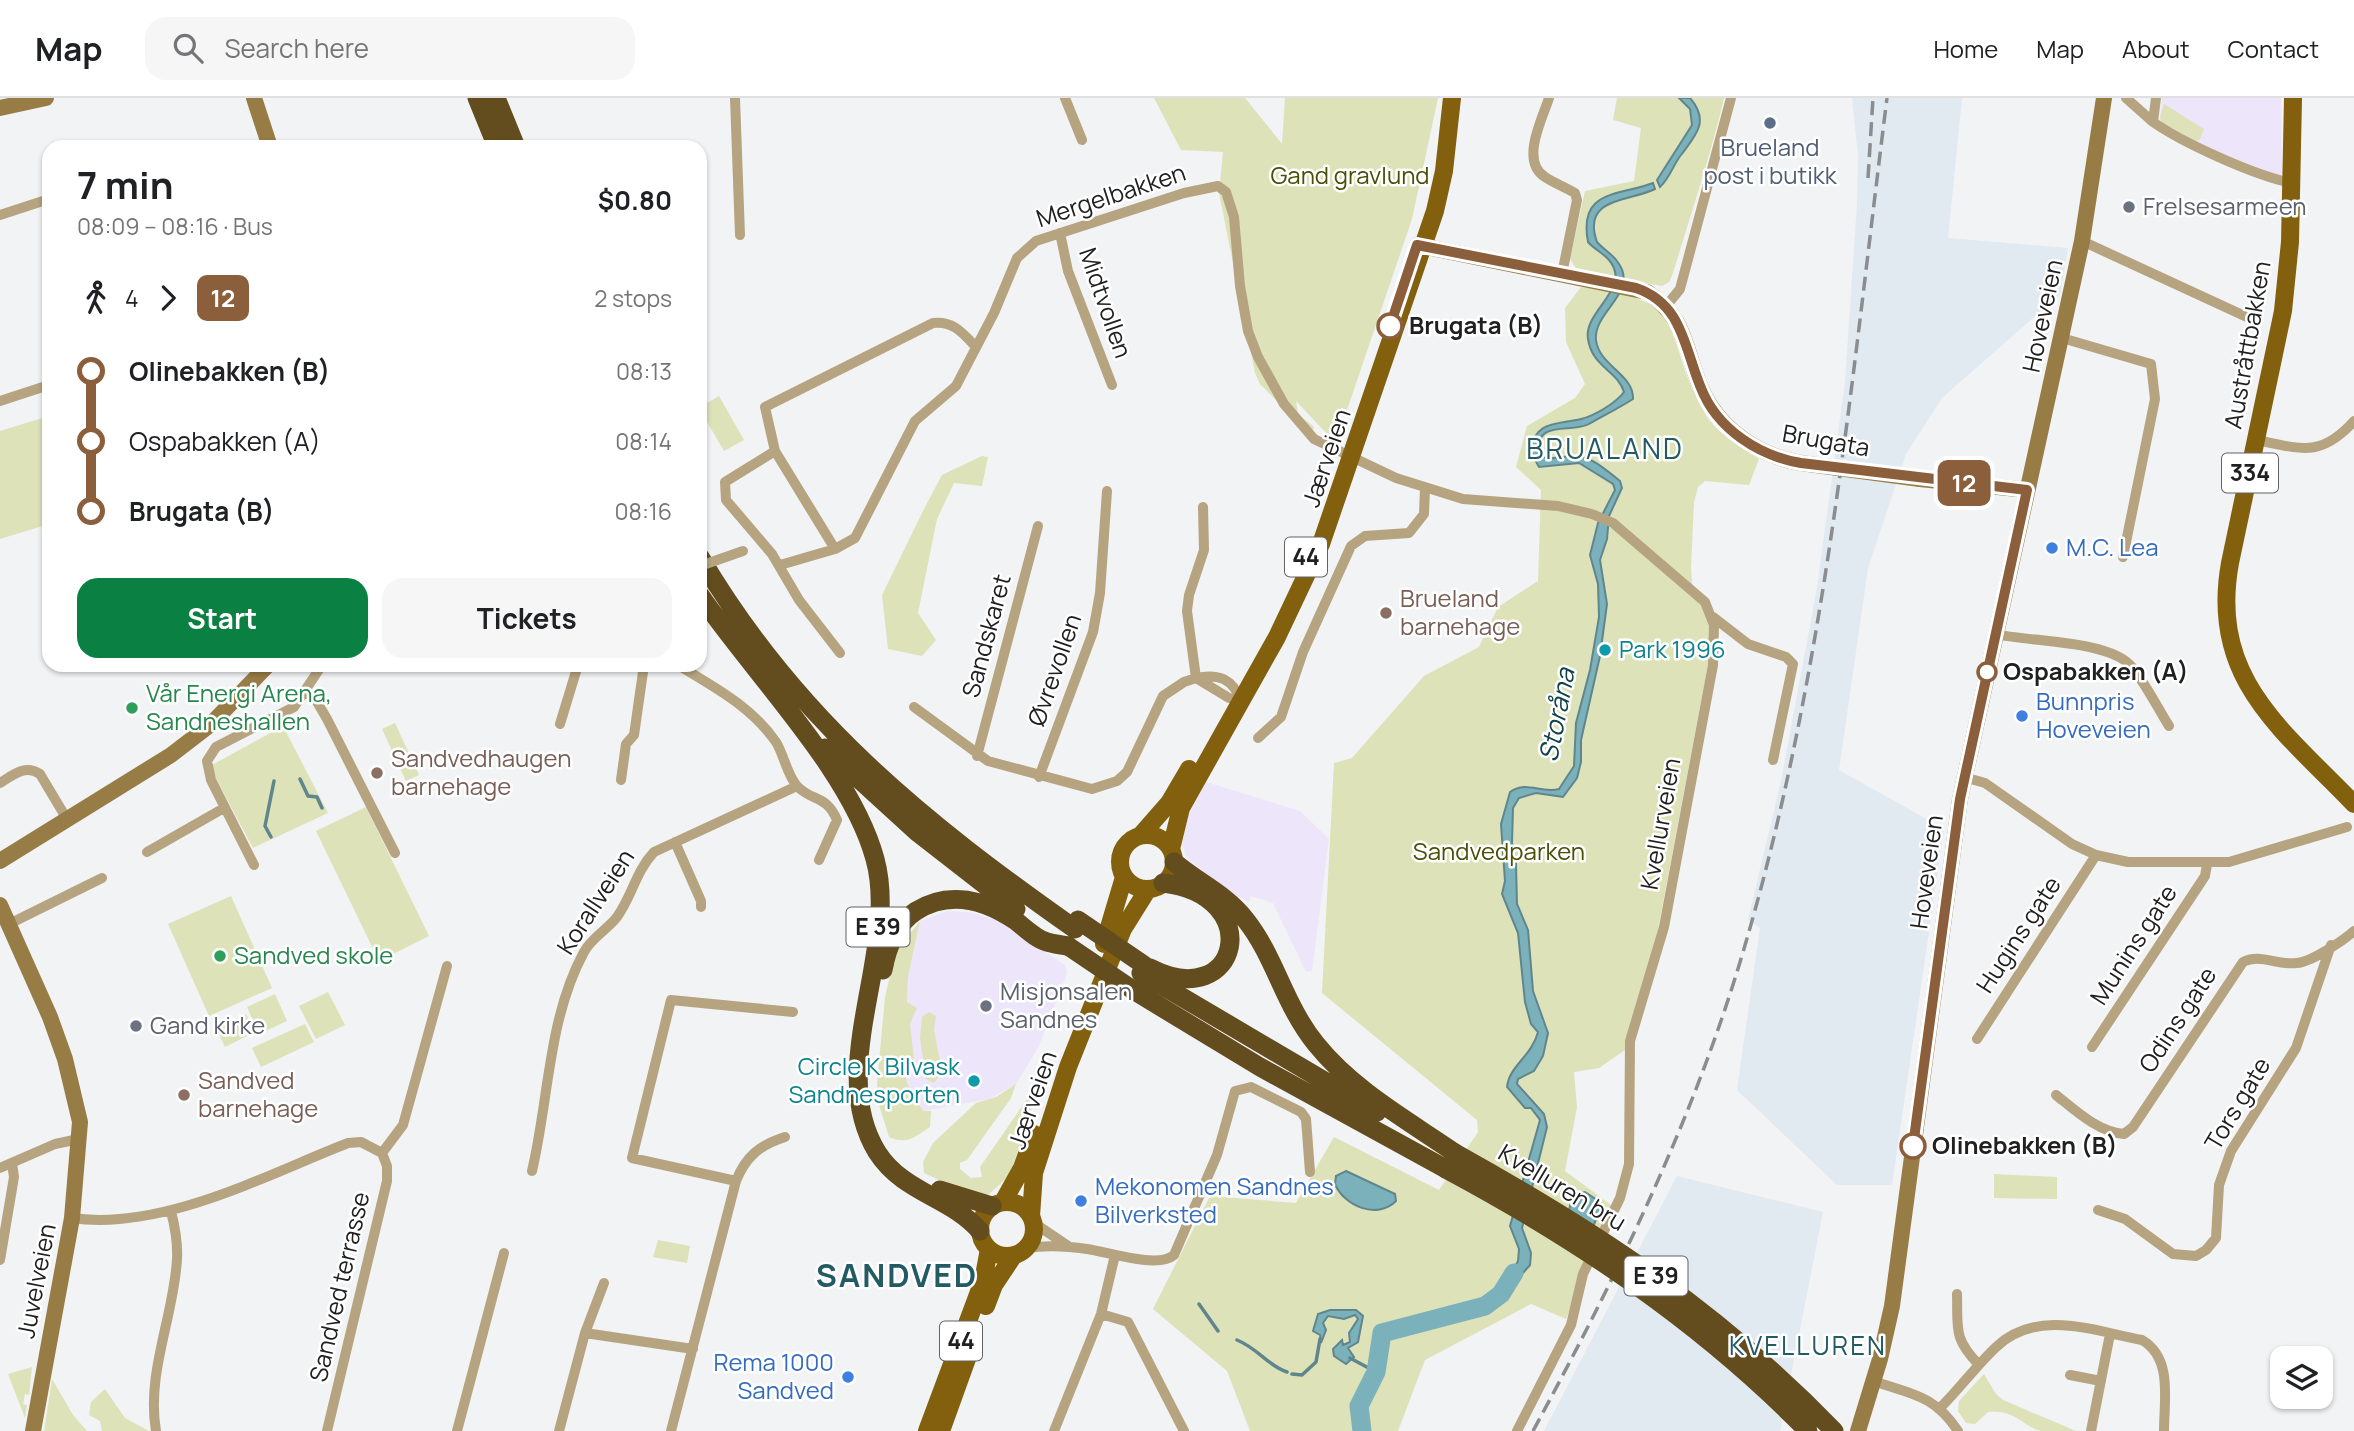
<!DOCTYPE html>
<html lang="en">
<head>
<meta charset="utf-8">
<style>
	body { margin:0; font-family:Manrope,sans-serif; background:#f6f6f6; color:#202124; height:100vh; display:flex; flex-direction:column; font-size:26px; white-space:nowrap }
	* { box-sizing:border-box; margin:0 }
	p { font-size:23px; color:#757577 }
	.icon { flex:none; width:38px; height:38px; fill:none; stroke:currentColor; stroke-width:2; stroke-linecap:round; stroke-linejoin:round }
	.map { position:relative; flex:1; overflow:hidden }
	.side { position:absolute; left:42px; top:42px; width:665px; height:532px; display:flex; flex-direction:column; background:#fff; border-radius:21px; box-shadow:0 2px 5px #0004 }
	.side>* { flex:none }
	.badge { padding:0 14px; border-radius:10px; font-size:24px; line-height:46px }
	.tools { position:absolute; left:2270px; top:1248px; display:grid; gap:14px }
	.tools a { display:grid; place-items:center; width:63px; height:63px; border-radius:14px; background:#fff; box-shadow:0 2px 5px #0004; font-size:35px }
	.map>.badge { position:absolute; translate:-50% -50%; box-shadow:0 0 0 4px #fff }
	.legs { display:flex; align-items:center; gap:10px; height:77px; padding:0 35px; font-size:23px }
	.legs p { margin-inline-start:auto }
	.overview { display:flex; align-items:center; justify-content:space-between; height:119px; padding:0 35px }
	h1 { font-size:38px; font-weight:700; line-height:52px }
	.cta { display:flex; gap:14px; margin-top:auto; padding:14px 35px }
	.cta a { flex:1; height:80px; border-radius:21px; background:#0b8043; color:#fff; font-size:28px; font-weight:700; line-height:80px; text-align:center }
	.cta a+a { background:#f6f6f6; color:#202124 }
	ul { padding:0 35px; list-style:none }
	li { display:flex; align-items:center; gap:24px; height:70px; font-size:26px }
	li i { display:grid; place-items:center; width:10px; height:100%; margin:0 9px; background:currentColor }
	li i::after { content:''; width:18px; height:18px; margin:-9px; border:5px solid; border-radius:50%; background:#fff }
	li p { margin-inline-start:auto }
	li:first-child i { background:linear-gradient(#0000 50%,currentColor 0) }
	li:last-child i { background:linear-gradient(currentColor 50%,#0000 0) }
	header { display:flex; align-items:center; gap:42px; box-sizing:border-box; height:98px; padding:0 35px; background:#fff; border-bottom:2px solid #e0e0e0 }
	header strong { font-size:33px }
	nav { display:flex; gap:38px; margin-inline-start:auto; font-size:24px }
	.search { width:490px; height:63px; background:#f6f6f6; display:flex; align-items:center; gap:18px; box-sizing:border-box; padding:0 24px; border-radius:21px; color:#757577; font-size:26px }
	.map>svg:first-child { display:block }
</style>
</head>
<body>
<header>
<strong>Map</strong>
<div class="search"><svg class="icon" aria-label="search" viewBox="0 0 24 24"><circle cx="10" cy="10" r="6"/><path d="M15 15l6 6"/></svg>Search here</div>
<nav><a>Home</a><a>Map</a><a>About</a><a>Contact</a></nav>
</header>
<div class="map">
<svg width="2354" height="1333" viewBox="0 0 2354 1333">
	<rect width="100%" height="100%" fill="#f1f3f5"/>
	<path fill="#ede5fa" d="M2162,0H2281L2282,76L2278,79L2179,37L2159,25Z
		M1206,684L1300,713L1329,741L1312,873L1306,874L1273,805L1251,798L1249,804L1227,793L1188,761L1182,747L1188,718Z
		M947,813L968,814L1000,823L1065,867L1067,875L1039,948L1016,986L989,1001L923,1013L907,985L905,967L913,961L910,926L917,910L907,904L908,879L920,823Z"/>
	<path fill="#e1e9f1" d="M1852,0H1962L1948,140L2068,150L2060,196L1942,300L1906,356L1868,470L1839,672L1944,731L1892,1087H1837L1737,992L1760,830L1748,822L1781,683L1817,490L1845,284L1857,106L1858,57Z
		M1677,1078L1823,1114L1780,1333H1544Z"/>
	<path fill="#dde2b9" d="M1154,0H1245L1282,46L1285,0H1438L1412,121L1347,312L1342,310L1329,338L1296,303L1298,316L1314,329L1311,337L1260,286L1255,275L1219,95L1223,54L1181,52Z
		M1617,0H1724C1710,60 1690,119 1672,178L1669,184L1662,188L1577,172L1570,161L1585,93L1634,83L1641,30L1613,22Z
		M2164,6L2204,31L2200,41L2196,43L2162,25L2160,20Z
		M1581,189C1697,203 1658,231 1703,312C1714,334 1739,348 1759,361L1749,387L1705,383L1698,389L1694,404L1691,469L1692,486L1710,525V556L1658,831L1625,952L1599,970L1574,974L1577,1009L1565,1073L1611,1107L1566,1221L1531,1206L1425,1262L1398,1333H1250L1227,1273L1153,1211L1210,1098L1296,1105L1334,1039L1439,1092L1478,1034L1477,1022L1322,895L1334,665L1352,660L1424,578L1479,549L1498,509L1538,483L1541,392L1516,369L1527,328L1575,300L1585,286L1566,244L1565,210Z
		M719,298L744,342L724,353L700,312V309Z
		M49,318V426L0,441V333Z
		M982,358L988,359L982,388L954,385L937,421L918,515L936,542L922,558L888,551L882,497L925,409L942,377Z
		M395,625L419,677L406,683L382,631Z
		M283,628L328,715L253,750L213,675L212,667Z
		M366,709L429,838L379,863L316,733Z
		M231,798L272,890L209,918L168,826Z
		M920,823L908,879L907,904L917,910L910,926L914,961L905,967L907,985L923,1013H931L930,1029C915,1039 906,1047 889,1039L879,1007L877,985L885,899L896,853Z
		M328,894L345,927L316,941L299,908Z
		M275,896L287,923L259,936L247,909Z
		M929,914L936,918L934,932L942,973L934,985L926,981L920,940L922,919Z
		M246,916L255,934L225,949L216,930Z
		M305,926L314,944L261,969L252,950Z
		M1041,981L1010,1077L988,1097L967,1095L924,1075L923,1064L933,1045L976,1005L996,999L1016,986L1011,1000L967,1062L960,1065V1071L971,1080L982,1079L980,1069Z
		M1994,1076L2057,1079V1101L1994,1100Z
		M658,1142L690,1148L687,1165L653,1159Z
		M32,1269L29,1297L25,1296L23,1306L27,1307L25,1320L8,1276Z
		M1984,1276L1996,1296L2003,1302L2076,1333C2065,1333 2051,1333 2041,1333C2021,1328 2018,1312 1988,1314L1975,1326L1966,1325L1958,1313L1959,1303Z
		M52,1281L73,1317L87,1333H44Z
		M105,1291L125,1320L149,1333H102L100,1323L89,1317L91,1304Z"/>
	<path fill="#7bb1bb" stroke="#60868d" stroke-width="2" d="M1679,0H1690C1710,23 1696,37 1681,57C1673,67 1670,80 1660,89L1657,82L1692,27L1690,11Z
		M1653,85L1655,91C1629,104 1581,99 1597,144C1603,151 1612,156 1617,163C1641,194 1593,213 1596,242C1599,268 1634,276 1633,301C1619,310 1603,318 1589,326C1571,336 1534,320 1539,357C1550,364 1564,357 1577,358C1594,360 1607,373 1620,383L1622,390L1609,418L1607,441L1600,462L1607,506L1600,558L1581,642V664L1577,680L1563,699L1536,695L1519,700L1513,710L1512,745L1516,766L1517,806L1528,832L1533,893L1548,935L1543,958L1534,973L1518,981L1517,986L1544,1016L1547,1029L1522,1130L1531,1155L1530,1167L1496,1206L1518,1163L1519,1151L1510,1128L1540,1022L1531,1010H1525L1507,989C1509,968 1532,958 1538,934L1531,926L1525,904L1518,835L1502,796L1505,783L1501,726L1510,694C1527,682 1541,696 1559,691L1574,668L1576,625L1590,572L1599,519L1598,486L1590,457L1598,425L1615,392L1613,386L1579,365L1539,369L1530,353C1535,322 1557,327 1581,321C1594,318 1616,305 1624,294C1618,273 1592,269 1588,241C1583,213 1633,190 1609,162C1603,155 1594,151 1588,144C1578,91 1619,98 1653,85Z
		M1346,1073L1395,1096L1396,1103C1377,1122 1344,1108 1335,1086L1336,1078Z
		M1585,1094L1597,1102L1601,1110L1589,1138L1566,1123L1573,1097Z
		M1330,1212H1356L1363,1218L1358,1244L1348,1250L1354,1259L1346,1266L1334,1258L1333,1251L1342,1242L1343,1247L1350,1244L1349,1235L1358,1221L1355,1217L1344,1221L1328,1218L1323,1225L1326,1232L1321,1245L1320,1237L1313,1233L1318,1216Z"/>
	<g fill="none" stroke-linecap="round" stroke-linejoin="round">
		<path stroke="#60868d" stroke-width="3.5" d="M300,681L308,698L317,699L322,710
			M271,739L265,728L274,683
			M1199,1206L1218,1233
			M1237,1242C1259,1251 1268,1268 1287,1274
			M1350,1260L1376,1274
			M1292,1276L1302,1277L1316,1264L1320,1241"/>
		<path stroke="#7bb1bb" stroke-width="19" d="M1362,1333L1359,1308L1376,1274L1382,1235L1485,1208L1501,1196L1514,1175"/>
		<path stroke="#b6a380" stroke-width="10" d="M735,0L740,137
			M1065,0L1082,42
			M1549,0C1542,22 1520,63 1545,79C1554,85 1565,89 1575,95L1577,102L1562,176
			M2126,0L2153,24
			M2156,0L2153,24C2183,45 2248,74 2283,83
			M215,49H235
			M0,117L49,101
			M1060,135L1068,173L1112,287
			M2082,143L2249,220
			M1667,207L1680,191L1731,0
			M2062,240L2151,266L2155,301L2123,459
			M0,303L49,287
			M2257,342C2301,351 2321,360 2354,323
			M775,353L835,451
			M780,467L835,451L855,440L915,323L956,288L994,215L1017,160L1036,143L1184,95L1218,88L1226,94L1234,119L1240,188L1248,233L1258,259L1284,306L1314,341L1396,380L1463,401L1558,408L1592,416L1613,425L1705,504L1714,527L1713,567L1664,829L1630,943L1629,1066L1620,1100L1583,1176L1571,1227L1517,1333
			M1713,519L1748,546L1786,559L1793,566L1773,662
			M1995,536C2029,544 2108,542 2131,568C2146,586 2157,609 2169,628
			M840,555L799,502L772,456L726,402L725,384L775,353L765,309L933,225C953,223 962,234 975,248
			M326,567H355
			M678,567C714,589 751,608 776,644C784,657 787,677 797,688C812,704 826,696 837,722L819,762
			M1196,580C1219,575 1233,581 1241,603
			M1196,580L1229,600L1241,603
			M306,594L316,602L327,621L395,755
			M914,609L988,663L1092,691L1117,683L1127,674L1163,598L1184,584L1196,580L1187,513L1189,497L1204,452L1203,409
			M560,626L578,567
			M1258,640L1281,619L1303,554L1351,448L1365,438L1409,435L1424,416L1425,390
			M977,658L1038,428
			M1039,679L1093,534L1100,495L1107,393
			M1964,679L1985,685L2072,746L2096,757L2128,764H2229L2347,729
			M621,682L626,646L634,637L644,567
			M0,685C13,677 25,666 40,676L68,723
			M675,744L701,803V809
			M147,754L224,710
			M254,767L211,682L207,663L216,649L294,609L322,567
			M9,826L102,780
			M1977,941L2096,757
			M2092,949L2205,778L2207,766
			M2056,997C2076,1013 2098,1034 2124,1036L2133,1029L2243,864C2259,855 2279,868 2297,865C2311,864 2343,843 2354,833
			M382,1055L403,1027L447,868
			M0,1070L55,1046L79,1041
			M532,1073C549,1001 548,920 584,854C591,840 608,831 617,819C632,798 636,773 654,754L797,688
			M736,1083C746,1058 760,1047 785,1039
			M2098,1112L2125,1121L2173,1156L2196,1158L2206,1152L2216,1140L2219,1087L2231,1053L2296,950L2331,847
			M72,1120C162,1133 266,1077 348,1045L361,1044L382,1055L387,1068V1083L327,1333
			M1034,1125L1068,1148
			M1026,1150C1046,1147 1067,1148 1087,1151C1108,1154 1158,1171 1174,1157L1217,1057L1235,993L1251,989L1301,1014L1306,1021L1310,1074
			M0,1162L14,1079L12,1065
			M1957,1196C1958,1231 1953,1240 1979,1267
			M1101,1216L1128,1224L1184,1333
			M585,1235L693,1251
			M2070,1277L2101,1283
			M1873,1283C1912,1296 1934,1297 1958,1333
			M1941,1309C1960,1290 1976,1268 1996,1249C2038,1210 2094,1233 2142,1242C2173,1260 2164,1302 2164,1333
			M156,1333C146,1275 174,1218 177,1161C178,1144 175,1129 171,1113
			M457,1333L504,1155
			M559,1333L585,1235L604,1185
			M671,1333L736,1083L632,1060L671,902L793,914
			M1054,1333L1101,1216L1115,1157
			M2091,1333L2110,1236"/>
		<path stroke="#987c46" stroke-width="16" d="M254,0L270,49
			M0,10L46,0
			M1417,147L1647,194C1687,220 1684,250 1701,290C1718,331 1759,358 1801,365
			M1920,381L2027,392
			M0,763L171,657L210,627L268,567
			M0,807L50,919L65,961L80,1024L72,1120L33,1333
			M1858,1333L1880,1261L1892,1208L1960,701L2082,143L2104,0"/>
		<path stroke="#82600e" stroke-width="18" d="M2293,0L2290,144L2283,213L2230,465C2209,581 2282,631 2354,706
			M1141,737L1169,705L1189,671
			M1120 764a27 27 0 1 1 54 0a27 27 0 1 1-54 0Z
			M1171,751L1181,710L1277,539L1321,446L1435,113L1444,73L1452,0
			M1104,846L1124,779
			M1003,1104L1022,1070L1034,1036
			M980 1131a27 27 0 1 1 54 0a27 27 0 1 1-54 0Z
			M1031,1118L1034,1075L1068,969L1123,831L1148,791
			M986,1208L994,1187L1014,1157
			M927,1333L983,1183L989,1151
			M941,1333L972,1247"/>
		<path stroke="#634c1d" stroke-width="19" d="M477,0L497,49
			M496,0L516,49
			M700,459C796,622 923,724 1075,831
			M700,497C753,575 851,672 875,761C900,852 825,970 877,1054C903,1095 951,1099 980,1133
			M825,650L917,734L1016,811
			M1174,764C1197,784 1226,796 1245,821C1275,858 1284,907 1316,946C1353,992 1407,1022 1455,1055
			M1150,870C1240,916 1267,797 1163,785
			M883,872C887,850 896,826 916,813C949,792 985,802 1016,823C1025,830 1036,841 1047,844C1054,846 1061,847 1068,848
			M1141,875L1377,1014
			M1133,892L1260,969L1446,1071
			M940,1092L992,1108"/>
		<path stroke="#8b8c8e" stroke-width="3.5" stroke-dasharray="14 7" stroke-linecap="butt" d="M1868,80L1873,0
			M1533,1333C1613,1185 1687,1035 1737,874C1824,591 1850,293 1887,0"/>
		<path stroke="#b6a380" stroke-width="10" d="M700,468L743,453"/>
		<path stroke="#987c46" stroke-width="16" d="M1801,365L1920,381"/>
		<path stroke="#634c1d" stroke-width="19" d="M1078,822L1144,867
			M1068,848L1133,892
			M1455,1055C1599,1135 1719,1214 1834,1333
			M1446,1071C1579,1142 1702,1225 1808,1333"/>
	</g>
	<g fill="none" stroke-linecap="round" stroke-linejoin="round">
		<g stroke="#fff" stroke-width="16">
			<path id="line-1" d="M1390,228L1417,147L1636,190C1683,206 1684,250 1701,290C1717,331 1759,358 1801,365L2027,392L1960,701L1913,1048"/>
		</g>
		<use href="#line-1" stroke="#8b5e3c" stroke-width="10"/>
	</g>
	<circle fill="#5c6f8a" stroke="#fff" stroke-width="2.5" cx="1770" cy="25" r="7"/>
	<g fill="#6b7280" stroke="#fff" stroke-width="2.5">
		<circle cx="2129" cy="109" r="7"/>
		<circle cx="986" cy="908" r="7"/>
		<circle cx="136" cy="928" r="7"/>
	</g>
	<g fill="#fff" stroke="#8b5e3c" stroke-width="3.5">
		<circle cx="1390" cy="228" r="12"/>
		<circle cx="1987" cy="574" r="9"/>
		<circle cx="1913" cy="1048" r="12"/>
	</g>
	<g fill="#3f7fe0" stroke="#fff" stroke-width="2.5">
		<circle cx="2052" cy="450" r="7"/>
		<circle cx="2022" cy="618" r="7"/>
		<circle cx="1081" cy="1103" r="7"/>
		<circle cx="848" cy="1279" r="7"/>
	</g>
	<g fill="#8d6e63" stroke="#fff" stroke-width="2.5">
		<circle cx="1386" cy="515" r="7"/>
		<circle cx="377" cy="675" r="7"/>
		<circle cx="184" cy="997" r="7"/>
	</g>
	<g fill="#0f9aa8" stroke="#fff" stroke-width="2.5">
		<circle cx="1605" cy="552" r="7"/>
		<circle cx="974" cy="983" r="7"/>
	</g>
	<g fill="#2e9e5b" stroke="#fff" stroke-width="2.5">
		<circle cx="132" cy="610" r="7"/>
		<circle cx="220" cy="858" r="7"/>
	</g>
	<g text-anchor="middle" stroke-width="5" stroke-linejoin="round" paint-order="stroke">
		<g fill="#fff" stroke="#636364" stroke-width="2">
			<rect x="2222" y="355.5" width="56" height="39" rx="5"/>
			<rect x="1285" y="439.5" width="42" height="39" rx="5"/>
			<rect x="846.5" y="809.5" width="63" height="39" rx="5"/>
			<rect x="1624.5" y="1158.5" width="63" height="39" rx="5"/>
			<rect x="940" y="1223.5" width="42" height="39" rx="5"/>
		</g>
		<g font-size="23" font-weight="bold" fill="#202021">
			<text x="2250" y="383">334</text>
			<text x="1306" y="467">44</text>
			<text x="878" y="837">E 39</text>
			<text x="1656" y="1186">E 39</text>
			<text x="961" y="1251">44</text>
		</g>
		<g font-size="24" fill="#4e5e75" stroke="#fff">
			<text x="1770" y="58">Brueland<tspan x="1770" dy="28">post i butikk</tspan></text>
		</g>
		<g font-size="24" fill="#4b4e05" stroke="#fff">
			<text x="1350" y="86">Gand gravlund</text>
			<text x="1499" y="762">Sandvedparken</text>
		</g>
		<g font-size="24" fill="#202021" stroke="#fff">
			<text transform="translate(1111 98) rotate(-18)" y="8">Mergelbakken</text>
			<text transform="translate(1105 205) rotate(71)" y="8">Midtvollen</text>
			<text transform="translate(2043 218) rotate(-78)" y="8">Hoveveien</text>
			<text transform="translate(2248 247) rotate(-80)" y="8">Austråttbakken</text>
			<text transform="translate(1826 343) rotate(10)" y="8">Brugata</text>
			<text transform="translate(1327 360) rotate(-71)" y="8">Jærveien</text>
			<text transform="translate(987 538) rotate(-75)" y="8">Sandskaret</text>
			<text transform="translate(1055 572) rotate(-71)" y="8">Øvrevollen</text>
			<text transform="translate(1661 726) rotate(-80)" y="8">Kvellurveien</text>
			<text transform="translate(1927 774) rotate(-82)" y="8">Hoveveien</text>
			<text transform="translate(596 804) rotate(-57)" y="8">Korallveien</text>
			<text transform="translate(2019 837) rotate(-57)" y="8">Hugins gate</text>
			<text transform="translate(2134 847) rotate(-57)" y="8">Munins gate</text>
			<text transform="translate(2178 922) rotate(-57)" y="8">Odins gate</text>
			<text transform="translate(1033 1002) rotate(-71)" y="8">Jærveien</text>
			<text transform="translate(2238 1006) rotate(-59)" y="8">Tors gate</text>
			<text transform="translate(1562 1090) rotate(31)" y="8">Kvelluren bru</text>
			<text transform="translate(37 1183) rotate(-79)" y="8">Juvelveien</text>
			<text transform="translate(340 1189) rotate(-77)" y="8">Sandved terrasse</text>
		</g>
		<g font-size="24" fill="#5b616d" stroke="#fff" text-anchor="start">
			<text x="2143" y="117">Frelsesarmeen</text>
			<text x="1000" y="902">Misjonsalen<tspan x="1000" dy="28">Sandnes</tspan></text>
			<text x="150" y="936">Gand kirke</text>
		</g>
		<g font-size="24" font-weight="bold" fill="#202021" stroke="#fff" text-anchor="start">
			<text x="1409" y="236">Brugata (B)</text>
			<text x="2003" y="582">Ospabakken (A)</text>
			<text x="1932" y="1056">Olinebakken (B)</text>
		</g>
		<g font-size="24" fill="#366cbe" stroke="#fff" text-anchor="start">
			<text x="2066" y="458">M.C. Lea</text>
			<text x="2036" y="612">Bunnpris<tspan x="2036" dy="28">Hoveveien</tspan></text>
			<text x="1095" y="1097">Mekonomen Sandnes<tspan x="1095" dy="28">Bilverksted</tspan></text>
			<text x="834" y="1273" text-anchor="end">Rema 1000<tspan x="834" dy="28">Sandved</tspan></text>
		</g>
		<g font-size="24" fill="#785e54" stroke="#fff" text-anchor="start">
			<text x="1400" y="509">Brueland<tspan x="1400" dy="28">barnehage</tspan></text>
			<text x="391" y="669">Sandvedhaugen<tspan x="391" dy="28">barnehage</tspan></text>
			<text x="198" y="991">Sandved<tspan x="198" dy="28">barnehage</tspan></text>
		</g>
		<g font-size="24" fill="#0d838f" stroke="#fff" text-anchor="start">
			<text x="1619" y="560">Park 1996</text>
			<text x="960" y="977" text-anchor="end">Circle K Bilvask<tspan x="960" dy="28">Sandnesporten</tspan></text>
		</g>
		<g font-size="24" fill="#27864d" stroke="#fff" text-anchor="start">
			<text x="146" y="604">Vår Energi Arena,<tspan x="146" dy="28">Sandneshallen</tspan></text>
			<text x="234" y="866">Sandved skole</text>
		</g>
		<g font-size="26" font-style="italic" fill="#10424a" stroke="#fff">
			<text transform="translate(1557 617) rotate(-79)" y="9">Storåna</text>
		</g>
		<g font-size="26" letter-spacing="2" fill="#235b64" stroke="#fff">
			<text x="1808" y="1257">KVELLUREN</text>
		</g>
		<g font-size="28" letter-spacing="2" fill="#235b64" stroke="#fff">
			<text x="1605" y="361">BRUALAND</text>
		</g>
		<g font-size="32" font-weight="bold" letter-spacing="2" fill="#235b64" stroke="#fff">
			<text x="897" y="1189">SANDVED</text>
		</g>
	</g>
</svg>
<div class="tools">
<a><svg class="icon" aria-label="layers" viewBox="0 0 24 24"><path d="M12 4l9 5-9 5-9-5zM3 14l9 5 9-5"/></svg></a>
</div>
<b class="badge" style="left:1964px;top:385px;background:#8b5e3c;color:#fff">12</b>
<section class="side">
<div class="overview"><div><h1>7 min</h1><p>08:09 – 08:16 · Bus</p></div><b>$0.80</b></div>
<div class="legs"><svg class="icon" aria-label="walk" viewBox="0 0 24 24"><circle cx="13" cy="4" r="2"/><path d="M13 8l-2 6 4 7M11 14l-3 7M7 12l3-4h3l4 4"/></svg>4<svg class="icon" aria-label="forward" viewBox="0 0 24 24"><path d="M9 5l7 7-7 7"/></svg><b class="badge" style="background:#8b5e3c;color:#fff">12</b><p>2 stops</p></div>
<ul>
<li><i style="color:#8b5e3c"></i><b>Olinebakken (B)</b><p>08:13</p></li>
<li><i style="color:#8b5e3c"></i><span>Ospabakken (A)</span><p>08:14</p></li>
<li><i style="color:#8b5e3c"></i><b>Brugata (B)</b><p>08:16</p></li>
</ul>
<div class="cta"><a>Start</a><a>Tickets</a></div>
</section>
</div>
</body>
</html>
